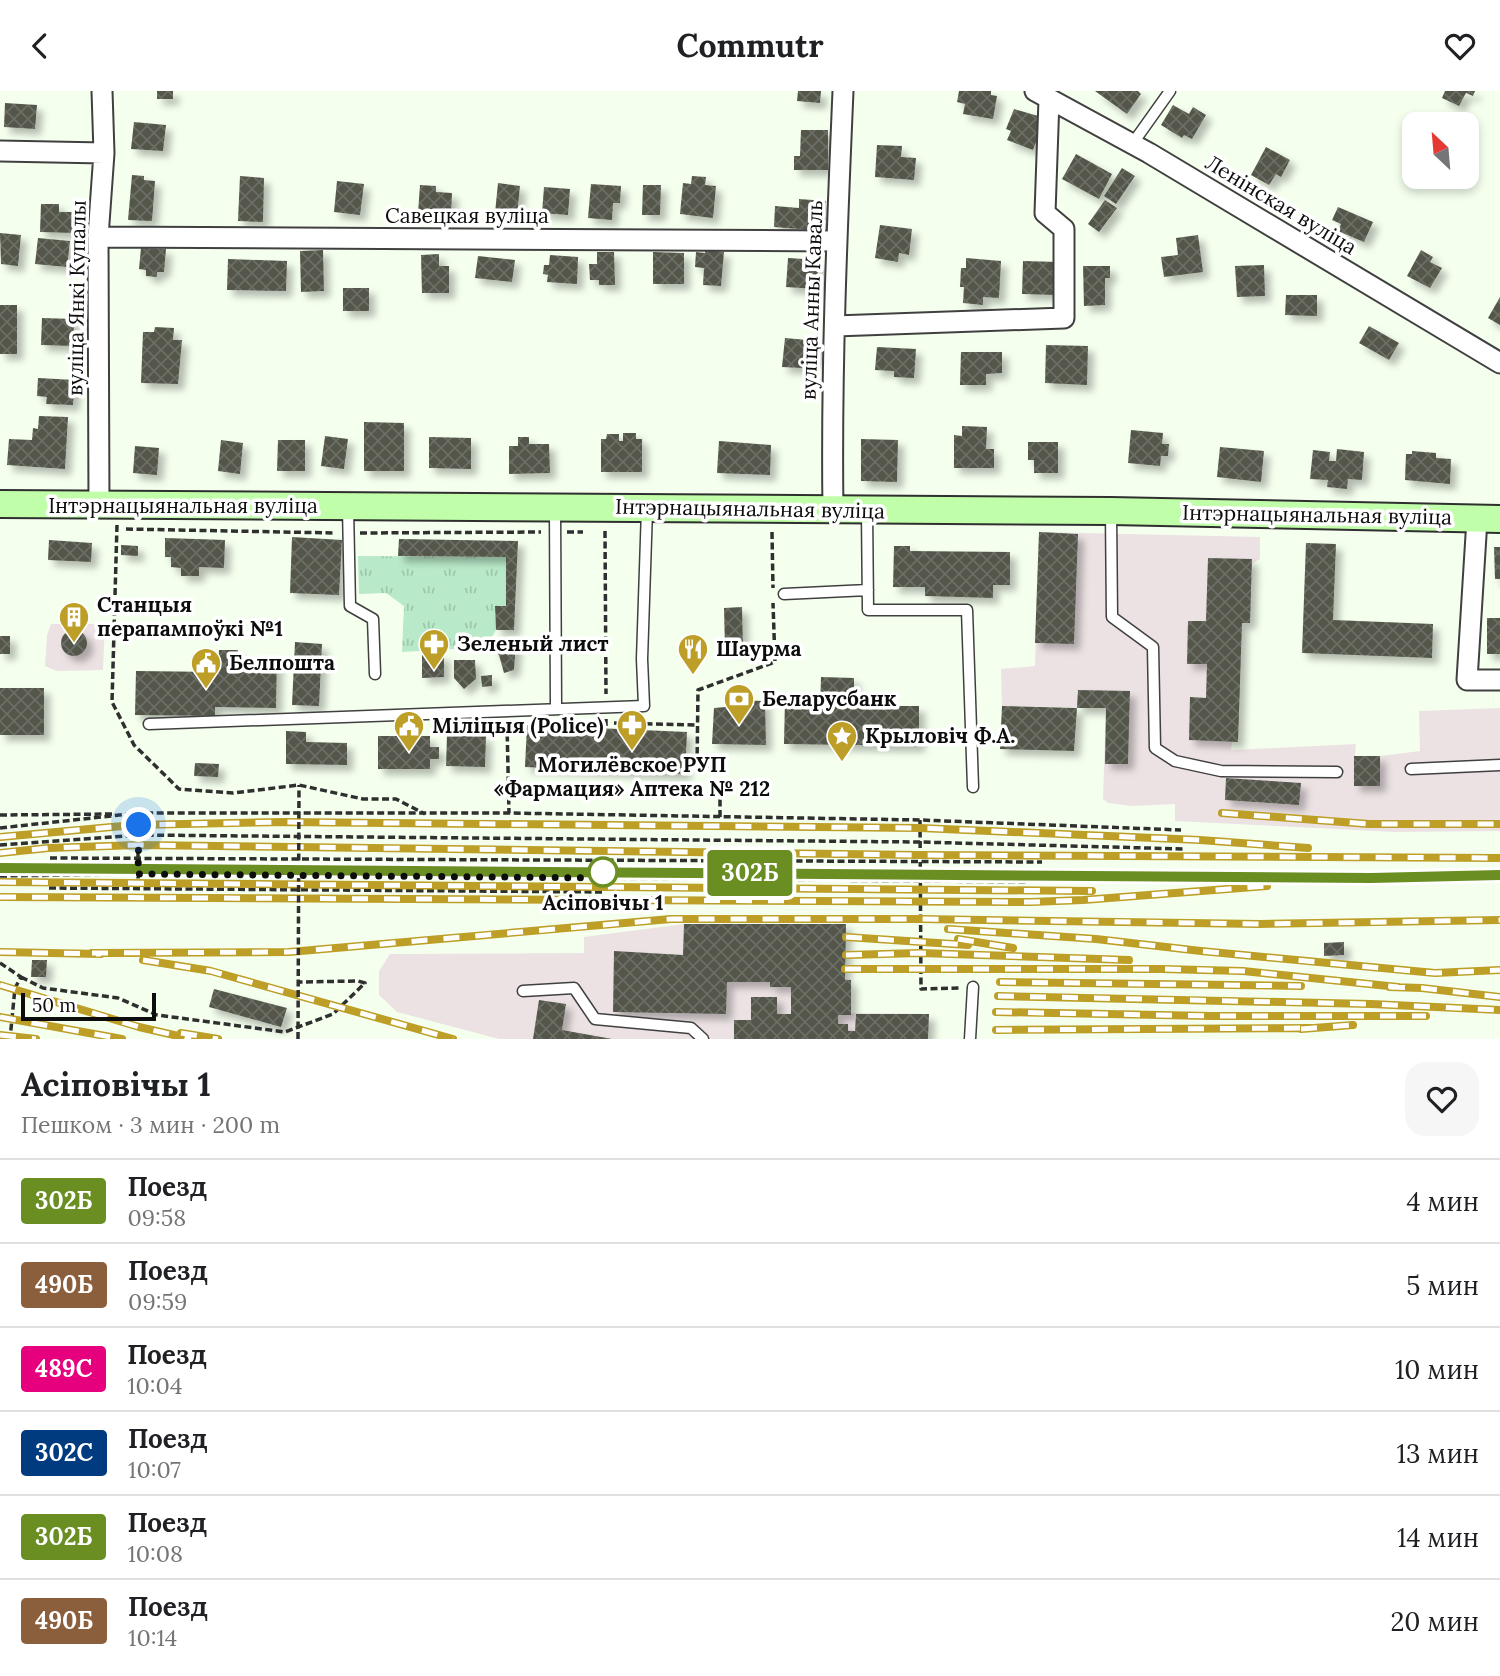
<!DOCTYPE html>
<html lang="ru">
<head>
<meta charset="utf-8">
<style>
	body { margin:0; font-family:Lora,serif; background:#f6f6f6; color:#202124; height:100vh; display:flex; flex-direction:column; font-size:26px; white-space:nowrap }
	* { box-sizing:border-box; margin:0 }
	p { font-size:23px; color:#757577 }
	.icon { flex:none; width:38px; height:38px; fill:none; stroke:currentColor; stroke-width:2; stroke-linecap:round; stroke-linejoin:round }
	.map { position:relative; height:948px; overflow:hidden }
	.sheet { display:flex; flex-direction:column; background:#fff; flex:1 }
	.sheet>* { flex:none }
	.badge { padding:0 14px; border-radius:5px; font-size:24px; line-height:46px }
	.needle { width:46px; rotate:334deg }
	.tools { position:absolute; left:1402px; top:21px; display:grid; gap:14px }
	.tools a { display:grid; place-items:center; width:77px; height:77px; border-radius:14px; background:#fff; box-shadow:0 4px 10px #0003; font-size:35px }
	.scale { position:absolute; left:21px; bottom:18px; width:135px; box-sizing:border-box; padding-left:7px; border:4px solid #0d0d0d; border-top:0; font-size:19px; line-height:24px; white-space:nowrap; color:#0d0d0d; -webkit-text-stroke:5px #fff; paint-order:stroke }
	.you { position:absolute; width:35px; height:35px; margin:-18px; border:5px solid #fff; border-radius:50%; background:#1a73e8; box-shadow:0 0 0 10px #1a73e833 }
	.map>.badge { position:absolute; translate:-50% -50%; box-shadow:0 0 0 4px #fff }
	.round { display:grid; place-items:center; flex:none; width:74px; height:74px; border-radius:21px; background:#f6f6f6 }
	.overview { display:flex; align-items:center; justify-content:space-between; height:119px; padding:0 21px }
	h1 { font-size:33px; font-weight:800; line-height:52px }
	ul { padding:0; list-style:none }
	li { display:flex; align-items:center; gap:21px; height:84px; padding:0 21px; border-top:2px solid #e0e0e0 }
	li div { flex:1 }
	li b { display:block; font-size:26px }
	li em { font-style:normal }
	li .badge { min-width:77px; font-weight:700; text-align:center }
	header { display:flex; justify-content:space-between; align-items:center; height:91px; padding:0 21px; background:#fff; font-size:32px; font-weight:800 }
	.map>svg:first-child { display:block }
</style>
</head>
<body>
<header><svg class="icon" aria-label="back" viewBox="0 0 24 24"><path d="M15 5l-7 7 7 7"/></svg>Commutr<svg class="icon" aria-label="heart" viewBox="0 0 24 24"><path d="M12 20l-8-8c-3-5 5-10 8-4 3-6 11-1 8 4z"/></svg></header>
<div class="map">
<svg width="1500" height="948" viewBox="0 0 1500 948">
	<defs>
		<pattern id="park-tufts" width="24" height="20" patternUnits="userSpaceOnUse" patternTransform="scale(1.75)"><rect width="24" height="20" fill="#b8e9c8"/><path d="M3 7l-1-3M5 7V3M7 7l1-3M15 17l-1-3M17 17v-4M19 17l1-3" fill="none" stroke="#9dc7ab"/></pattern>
		<pattern id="building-cross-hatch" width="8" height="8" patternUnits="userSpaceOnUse" patternTransform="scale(1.75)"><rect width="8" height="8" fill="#53564a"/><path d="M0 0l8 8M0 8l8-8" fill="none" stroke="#6c6e65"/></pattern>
		<filter id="shadow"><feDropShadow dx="6" dy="6" stdDeviation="3.5" flood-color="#0004"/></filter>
	</defs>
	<rect width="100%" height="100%" fill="#f4ffee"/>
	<path fill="#ece2e4" d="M1039,441L1260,446V468L1252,473L1250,532H1242L1238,651H1232L1231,659L1356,653L1355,665H1380L1420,660L1419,620L1500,617V740L1394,741L1175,730V713L1132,715L1108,712L1103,708L1106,617L1002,615L1001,578L1035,575Z
		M51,533H105L103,579L57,580L45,575L47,544Z
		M684,833H846L845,888L851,889V922L929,923L928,948H499L397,921L379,904V880L390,863L584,862V846Z"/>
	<path fill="url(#park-tufts)" d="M358,465L506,466V515H495L496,539L486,556L402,561L404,515L386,502L359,503Z"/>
	<path fill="url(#building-cross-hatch)" filter="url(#shadow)" d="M157,0H173V8H157Z
		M798,0H821L820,12L797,10Z
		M959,0H991V4L997,5L993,28L963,23L965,13L957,11Z
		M1095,0H1138L1141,3L1127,23Z
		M1445,0H1475L1473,5L1466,2L1459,15L1442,7Z
		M5,12L37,14L35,38L4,36Z
		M1173,14L1189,23L1193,16L1206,24L1192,48L1184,44L1182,47L1161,34Z
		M1014,18L1045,27L1033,59L1007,49L1011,40L1006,38Z
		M134,31L166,34L163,60L131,58Z
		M801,39H828V79H794V65H800Z
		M877,54L902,55L901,66L916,67L914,89L875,86Z
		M1266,56L1290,69L1281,86L1276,83L1269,94L1251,84Z
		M1076,63L1112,83L1099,108L1062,88Z
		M1122,77L1135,85L1116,113L1104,105Z
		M132,84L144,85V89L155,90L152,130L128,129Z
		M240,85L264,87L263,131L238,130Z
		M692,85L706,86L705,94L716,95L713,127L680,123L683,92L691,93Z
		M337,90L364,93L360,124L334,121Z
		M498,92L520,95L517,124L495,122Z
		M591,93L621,95L620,112H613L612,129L588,127Z
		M420,94L436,95V101L452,102L451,124L418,122Z
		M643,94H661L660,124H642Z
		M544,96L570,98L568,124L542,122Z
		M799,108L826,110L824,140L774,136L775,115L799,117Z
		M1105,109L1117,117L1099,141L1088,133Z
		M41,113H59V121H74V142L40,141Z
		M1338,116L1373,131L1364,151L1338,140L1341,133L1332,129Z
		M880,134L912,138L909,164L899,162L898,171L875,167Z
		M0,142L21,144L18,175L1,173Z
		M1198,144L1203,181L1164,186L1161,166L1178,164L1176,147Z
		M38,147L70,150L67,176L35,173Z
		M141,157L166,158L164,181H157V186L146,185V179L139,178Z
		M323,159L324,200L301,201L300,160Z
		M705,159L724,161L721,195L703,194L704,177L695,176L696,161L705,162Z
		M1421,159L1433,166L1430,171L1442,177L1430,197L1407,185Z
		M597,161H614L615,194H599V189H590L589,173H597Z
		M653,161L684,162V193H653Z
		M439,163V175H449V202H422L421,164Z
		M550,164L578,166L577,193L547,191L548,184L543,183L544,174H549Z
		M478,165L515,169L512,191L475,187Z
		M788,167L819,169L817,198L786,196Z
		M966,167L1001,170L999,207L983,206V214L963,212L964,196H960L961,177H966Z
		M228,168L287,170L286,200L227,199Z
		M1023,170L1059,171L1058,204L1022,203Z
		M1264,174L1265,205L1237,206L1235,175Z
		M1083,175H1110V187H1105V214L1084,215Z
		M343,197H369V220H343Z
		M1286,204H1317V225L1285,224Z
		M1500,206V234L1488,227Z
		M0,214H17V263H0Z
		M42,227L74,228L73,255L41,254Z
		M1369,235L1399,252L1389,269L1359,252Z
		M155,236L174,237L173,249H182L178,293L141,292L143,241H154Z
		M785,247L818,250L817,270L803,268L802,277L782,276Z
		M1046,254L1088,255L1087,294L1045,292Z
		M877,256L916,258L914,287L894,286V280L875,279Z
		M961,261H1002V282L986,283V294H960Z
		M38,287L75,289L73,314L46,313L47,306L37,305Z
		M39,325L68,326L65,378L7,374L9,348L32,349L33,337L38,338Z
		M364,331L404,332V380H364Z
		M962,335L987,336L986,358H994V377H954V344L962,345Z
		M1131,339L1163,342L1162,353H1169L1168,365H1161L1160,375L1128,372Z
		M623,342H636V348H642V381H601V348H606L607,343H619V350H623Z
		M325,345L348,348L344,378L321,375Z
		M429,346L471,347V378L429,377Z
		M518,346H529V353H549L550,382L509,383V355H518Z
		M861,348L898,349L897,391L861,390Z
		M221,349L243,352L240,383L218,380Z
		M278,349H305V380H277Z
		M719,350L771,354L770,384L717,382Z
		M1028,351H1058V382H1034V369H1028Z
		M135,355L159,357L157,384L133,382Z
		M1220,356L1264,360L1261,391L1217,386Z
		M1337,358L1364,361L1362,389L1348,388L1347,398L1327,396L1328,389L1310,388L1313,359L1330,361L1329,370H1336Z
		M1412,360L1436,362V367L1451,368L1450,393L1405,389L1406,363H1412Z
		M1039,441L1078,443L1074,553L1035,552Z
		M292,446L342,449L339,504L290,502Z
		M165,447L225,449L224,477L199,476V485H181V477L171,476V466H165Z
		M399,448L518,450L514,539H496L495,515H506V466L398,465Z
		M49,449L92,452L91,471L48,469Z
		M1306,452L1336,453L1333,529L1433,533L1432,567L1302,562Z
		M121,454L138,455V465L121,464Z
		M894,455H910V460L1010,461V494H993V507L925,505V496H893Z
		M1494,456H1500V488H1495Z
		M1208,467L1252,468L1250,532H1242L1238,651L1189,649L1190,606L1206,607L1207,573H1187L1188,530H1206Z
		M742,516L743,558H725L724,517Z
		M1487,527H1500V563H1487Z
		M61 552a13 13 0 1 1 26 0a13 13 0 1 1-26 0Z
		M0,545H10V563H0Z
		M516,550L514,579L504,582L499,564L494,559V551Z
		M295,551L322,553L319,615L292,614Z
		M219,559H238V566L277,567L276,617L215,616V625L135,624L136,580L218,581Z
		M422,564H444V586L422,587Z
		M454,569H475L476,588L464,598L454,587Z
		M492,584V595L482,596L481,585Z
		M821,586L854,587V615H919V655L784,653L785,609L812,610V619H820Z
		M0,597H44V644H0Z
		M1078,599L1130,600L1128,673H1105L1106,617H1077L1074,660L1000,658L1002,615L1077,617Z
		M727,609L765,610L766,654L712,653L714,617L726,616Z
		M527,634L687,641L685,683L525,676Z
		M286,640L306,641V651L347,652V674L286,673Z
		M447,644L486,645L485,676L446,675Z
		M378,645H430V656H439V668H430V678H378Z
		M1354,665H1380V695H1354Z
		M195,672L219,673L218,686L194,685Z
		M1226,687L1301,692L1299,714L1225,709Z
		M684,833H846L845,889H851V924H838V933H848V940H855L856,923H929L928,948H734V929H751V906H777V923H791V896H770V891H727L726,923L613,921L614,860L683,864Z
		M1344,851V864L1324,865V852Z
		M32,869H47L46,886H31Z
		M214,898L287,917L281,936L209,916Z
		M539,909L566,913L562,939L612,948H533Z"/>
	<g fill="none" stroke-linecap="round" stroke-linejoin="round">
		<g stroke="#404040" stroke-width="13">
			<path id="lane" d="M1133,52L1170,0
				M348,416L350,515L373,528L375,583
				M555,418L556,617
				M867,420L868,519H967L973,696
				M1111,421L1112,526L1153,556L1155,657L1175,670L1221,680L1337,681
				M784,503L868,499
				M149,633L644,615L642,568L647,418
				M1411,678L1500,674
				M523,900L574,897L595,928L691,937L703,948
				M970,948L973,896"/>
		</g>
		<g stroke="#404040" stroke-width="23">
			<path id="street" d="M1035,0L1149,62L1500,272
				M0,60L104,62
				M98,146L836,150
				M835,235L1064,227V138L1045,122L1049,8
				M99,415L98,146L104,62L102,0
				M833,420C831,280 837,140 843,0
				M1477,428L1467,589H1500"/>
		</g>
		<g stroke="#2f2f2f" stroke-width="30">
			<path id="secondary" d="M0,413L1111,420L1500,428"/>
		</g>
		<path stroke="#2f2f2f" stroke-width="3.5" stroke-dasharray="7 3.5" stroke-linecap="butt" d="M117,434L112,611L134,654L179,698L233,702L299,694L363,708H396L425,723
			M126,438L335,442
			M605,440L606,603
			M567,441H583
			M772,441L773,497
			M360,442L541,441
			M606,628V638
			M614,632L697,634
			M507,633L509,722
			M0,724L113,723
			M720,726V678L697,676L698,599L775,571L773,512
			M920,729L921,898L959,897
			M0,737L138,722H509L920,729L1181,739
			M0,754L139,744L919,751L1185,758
			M50,767L1042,771
			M0,785L138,783L1029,791
			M49,797L605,801
			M138,798V723
			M0,872L21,886L15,897L10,948
			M21,886L43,897L118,907L157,924L285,941L333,923L365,892L358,890L299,891"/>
		<use href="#lane" stroke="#fff" stroke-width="10"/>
		<use href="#street" stroke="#fff" stroke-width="19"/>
		<use href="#secondary" stroke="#c0fea9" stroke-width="26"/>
		<g stroke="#bd9e26" stroke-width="8">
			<path id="rail" d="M1222,722L1369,733H1500
				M0,746L134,734L285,731L920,737L1200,749L1308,757
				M0,762L48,757L139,754L919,764L1500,767
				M0,777L1372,787L1500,784
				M0,791L1092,800
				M0,806L1031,811L1083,809L1267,795
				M948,838L1096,848L1201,860L1435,882L1500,879
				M846,846L968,854
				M958,848L1013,857
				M0,861L101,863
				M92,862L289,861L671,828H920L1260,833L1500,829
				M846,864L920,862L1129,869
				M143,869L211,880L453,948
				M845,878H1162L1243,880L1398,896
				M1000,891L1301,895
				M0,894L139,936L191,948
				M1389,896L1422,897L1500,906
				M998,905L1371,913L1500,919
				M996,921L1212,925H1426
				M0,926L122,948
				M1301,938L1353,934
				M996,939L1311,937
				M181,942L218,948
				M0,944L36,948"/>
		</g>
		<use href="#rail" stroke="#fff" stroke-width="5" stroke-dasharray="16" stroke-linecap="butt"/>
		<path stroke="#2f2f2f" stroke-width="3.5" stroke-dasharray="7 3.5" stroke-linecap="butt" d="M298,948L299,694"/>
	</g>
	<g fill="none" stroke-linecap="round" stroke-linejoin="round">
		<g stroke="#fff" stroke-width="16">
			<path id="line" d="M0,777L1371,787L1500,784"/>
		</g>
		<use href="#line" stroke="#6b8e23" stroke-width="10"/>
		<path stroke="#0d0d0d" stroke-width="7" stroke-dasharray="0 12.6" d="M139,734L138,783L612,787L603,781"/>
	</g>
	<defs>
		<g id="building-pin" transform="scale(1.575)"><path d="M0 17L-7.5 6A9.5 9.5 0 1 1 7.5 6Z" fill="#bd9e26" stroke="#fff"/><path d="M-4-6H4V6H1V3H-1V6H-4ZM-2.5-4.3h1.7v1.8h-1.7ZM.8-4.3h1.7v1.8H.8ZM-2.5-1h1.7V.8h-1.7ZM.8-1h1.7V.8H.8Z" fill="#fff"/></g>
		<g id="pharmacy-pin" transform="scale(1.575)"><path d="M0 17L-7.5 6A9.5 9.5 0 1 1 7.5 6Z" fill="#bd9e26" stroke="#fff"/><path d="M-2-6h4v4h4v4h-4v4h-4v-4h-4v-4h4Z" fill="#fff"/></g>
		<g id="restaurant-pin" transform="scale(1.575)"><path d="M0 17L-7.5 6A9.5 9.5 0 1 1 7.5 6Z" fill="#bd9e26" stroke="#fff"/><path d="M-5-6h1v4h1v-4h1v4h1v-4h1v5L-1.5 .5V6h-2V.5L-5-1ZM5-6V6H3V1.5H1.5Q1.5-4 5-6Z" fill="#fff"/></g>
		<g id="civic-pin" transform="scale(1.575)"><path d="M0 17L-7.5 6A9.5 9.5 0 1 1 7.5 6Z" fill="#bd9e26" stroke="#fff"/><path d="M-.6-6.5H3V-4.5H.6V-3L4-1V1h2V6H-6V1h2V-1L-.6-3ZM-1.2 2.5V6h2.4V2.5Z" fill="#fff"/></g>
		<g id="bank-pin" transform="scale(1.575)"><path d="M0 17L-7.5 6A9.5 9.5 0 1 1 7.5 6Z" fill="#bd9e26" stroke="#fff"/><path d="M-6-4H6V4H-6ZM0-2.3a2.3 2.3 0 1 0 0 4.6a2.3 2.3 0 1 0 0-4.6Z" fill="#fff"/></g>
		<g id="sight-pin" transform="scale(1.575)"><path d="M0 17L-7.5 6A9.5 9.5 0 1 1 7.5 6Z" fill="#bd9e26" stroke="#fff"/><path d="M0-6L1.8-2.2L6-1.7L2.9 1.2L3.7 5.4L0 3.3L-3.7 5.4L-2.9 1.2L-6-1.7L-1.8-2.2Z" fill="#fff"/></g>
	</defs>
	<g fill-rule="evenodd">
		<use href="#building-pin" x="74" y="526"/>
		<use href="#pharmacy-pin" x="434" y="553"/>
		<use href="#restaurant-pin" x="693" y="558"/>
		<use href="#civic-pin" x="206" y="572"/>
		<use href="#bank-pin" x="739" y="608"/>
		<use href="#pharmacy-pin" x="632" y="634"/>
		<use href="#civic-pin" x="409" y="635"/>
		<use href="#sight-pin" x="842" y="645"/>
	</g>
	<circle fill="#fff" stroke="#6b8e23" stroke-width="3.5" cx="603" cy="781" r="14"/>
	<g text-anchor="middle" stroke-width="7" stroke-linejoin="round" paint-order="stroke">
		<g font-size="21" fill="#0d0d0d" stroke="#fff">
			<text transform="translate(1281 114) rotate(31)" y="7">Ленінская вуліца</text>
			<text x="467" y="132">Савецкая вуліца</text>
			<text transform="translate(77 207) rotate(-89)" y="7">вуліца Янкі Купалы</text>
			<text transform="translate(812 209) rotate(-88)" y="7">вуліца Анны Каваль</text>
			<text x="183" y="422">Інтэрнацыянальная вуліца</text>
			<text transform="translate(750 418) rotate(1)" y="7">Інтэрнацыянальная вуліца</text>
			<text transform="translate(1317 424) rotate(1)" y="7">Інтэрнацыянальная вуліца</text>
		</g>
		<g font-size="21" font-weight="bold" fill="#0d0d0d" stroke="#fff" text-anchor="start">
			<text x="97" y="521">Станцыя<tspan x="97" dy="24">перапампоўкі №1</tspan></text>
			<text x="457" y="560">Зеленый лист</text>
			<text x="716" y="565">Шаурма</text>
			<text x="229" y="579">Белпошта</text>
			<text x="762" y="615">Беларусбанк</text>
			<text x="432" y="642">Міліцыя (Police)</text>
			<text x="865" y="652">Крыловіч Ф.А.</text>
			<text x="632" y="681" text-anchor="middle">Могилёвское РУП<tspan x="632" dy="24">«Фармация» Аптека № 212</tspan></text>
		</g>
		<g font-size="21" font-weight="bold" fill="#0d0d0d" stroke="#fff">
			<text x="603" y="819">Асіповічы 1</text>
		</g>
	</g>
</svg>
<div class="tools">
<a><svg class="needle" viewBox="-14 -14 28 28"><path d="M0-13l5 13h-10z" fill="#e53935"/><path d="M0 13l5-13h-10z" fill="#757577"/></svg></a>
</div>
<div class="scale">50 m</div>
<div class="you" style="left:139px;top:734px"></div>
<b class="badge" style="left:750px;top:782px;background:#6b8e23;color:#fff">302Б</b>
</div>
<section class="sheet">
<div class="overview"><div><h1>Асіповічы 1</h1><p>Пешком · 3 мин · 200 m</p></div><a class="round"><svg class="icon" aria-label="heart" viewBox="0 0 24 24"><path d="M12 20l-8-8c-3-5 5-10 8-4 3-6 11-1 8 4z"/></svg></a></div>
<ul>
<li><span class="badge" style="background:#6b8e23;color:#fff">302Б</span><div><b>Поезд</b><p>09:58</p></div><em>4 мин</em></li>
<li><span class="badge" style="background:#8b5e3c;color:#fff">490Б</span><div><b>Поезд</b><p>09:59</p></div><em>5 мин</em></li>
<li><span class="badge" style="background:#e6007e;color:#fff">489С</span><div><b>Поезд</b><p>10:04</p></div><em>10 мин</em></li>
<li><span class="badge" style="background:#003b80;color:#fff">302С</span><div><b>Поезд</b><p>10:07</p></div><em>13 мин</em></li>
<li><span class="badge" style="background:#6b8e23;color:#fff">302Б</span><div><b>Поезд</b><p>10:08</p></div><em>14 мин</em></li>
<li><span class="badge" style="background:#8b5e3c;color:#fff">490Б</span><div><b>Поезд</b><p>10:14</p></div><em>20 мин</em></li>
</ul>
</section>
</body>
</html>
